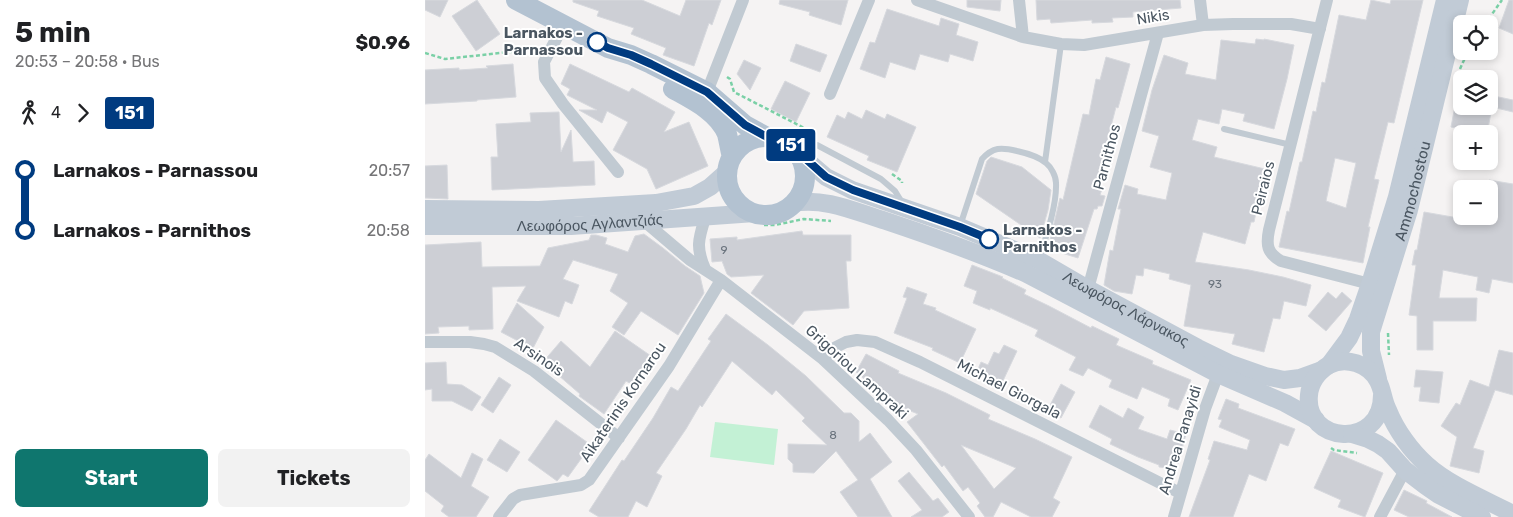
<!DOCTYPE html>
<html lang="en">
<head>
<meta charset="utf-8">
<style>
	body { margin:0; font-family:Rubik,sans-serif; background:#f2f2f2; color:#202124; height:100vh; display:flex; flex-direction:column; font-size:19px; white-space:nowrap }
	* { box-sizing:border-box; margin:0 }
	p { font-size:16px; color:#757577 }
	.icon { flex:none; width:28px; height:28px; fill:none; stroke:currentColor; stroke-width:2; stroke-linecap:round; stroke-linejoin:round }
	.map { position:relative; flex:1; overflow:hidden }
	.sheet { display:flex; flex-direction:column; background:#fff; width:425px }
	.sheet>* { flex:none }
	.badge { padding:0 10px; border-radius:4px; font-size:18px; line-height:32px }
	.tools { position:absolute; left:1028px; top:15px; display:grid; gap:10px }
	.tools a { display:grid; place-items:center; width:45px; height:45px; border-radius:8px; background:#fff; box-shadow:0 2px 8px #0003; font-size:25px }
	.map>.badge { position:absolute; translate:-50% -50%; box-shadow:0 0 0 2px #fff }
	.legs { display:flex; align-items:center; gap:8px; height:55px; padding:0 15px; font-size:16px }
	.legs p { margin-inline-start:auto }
	.head { display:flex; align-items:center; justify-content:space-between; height:85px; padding:0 15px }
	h1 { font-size:28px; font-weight:700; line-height:38px }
	.button { display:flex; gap:10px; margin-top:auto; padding:10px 15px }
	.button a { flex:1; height:58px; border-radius:8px; background:#0f766e; color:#fff; font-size:20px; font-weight:700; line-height:58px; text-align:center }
	.button a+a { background:#f2f2f2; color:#202124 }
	ul { padding:0 15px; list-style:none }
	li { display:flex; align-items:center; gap:18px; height:60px; font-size:19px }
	li i { display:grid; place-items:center; width:8px; height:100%; margin:0 6px; background:currentColor }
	li i::after { content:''; width:12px; height:12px; margin:-6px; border:4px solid; border-radius:50%; background:#fff }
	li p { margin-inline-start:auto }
	li:first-child i { background:linear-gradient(#0000 50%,currentColor 0) }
	li:last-child i { background:linear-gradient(currentColor 50%,#0000 0) }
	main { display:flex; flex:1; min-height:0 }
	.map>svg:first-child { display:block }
</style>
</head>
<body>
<main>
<section class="sheet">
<div class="head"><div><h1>5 min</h1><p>20:53 – 20:58 · Bus</p></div><b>$0.96</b></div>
<div class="legs"><svg class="icon" aria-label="walk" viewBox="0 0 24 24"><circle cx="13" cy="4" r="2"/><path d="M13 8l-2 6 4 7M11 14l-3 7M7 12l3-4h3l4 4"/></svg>4<svg class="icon" aria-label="forward" viewBox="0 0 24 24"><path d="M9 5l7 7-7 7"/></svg><b class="badge" style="background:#003b80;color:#fff">151</b></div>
<ul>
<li><i style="color:#003b80"></i><b>Larnakos - Parnassou</b><p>20:57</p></li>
<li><i style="color:#003b80"></i><b>Larnakos - Parnithos</b><p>20:58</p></li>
</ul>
<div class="button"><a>Start</a><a>Tickets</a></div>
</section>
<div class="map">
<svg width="1088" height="517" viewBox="0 0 1088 517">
	<rect width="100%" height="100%" fill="#f5f3f3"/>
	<path fill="#c3f1d5" d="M290,422L353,429L349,465L285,457Z"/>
	<path fill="#cdcfd5" stroke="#d7d9de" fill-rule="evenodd" d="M0,0H23L15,17L0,10Z
		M52,0L75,34L51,51L27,16Z
		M148,0H217L255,16L261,0H296L287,25L284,23L269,66L238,55L241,48L206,34L209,28L172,16L174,11L148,2Z
		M355,0H423L416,25L384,15L385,12L354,4Z
		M542,0H576L575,11L542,7Z
		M611,0H755L756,8L708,12V17L687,18L688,22L667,23V20L626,23L625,19L612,20Z
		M946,0L965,4L966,0H998L969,123L963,122L949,179L954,180L943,227H945L938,263L854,247L862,211L864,212L875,162H877L888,111L891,112L897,82L900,83L914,15L941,20ZM910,158L931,163L921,208L901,201Z
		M1084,0H1088V34L1074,28Z
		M462,9L511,25L514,26L516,18L534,24L531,35L553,42L548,61L525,54L523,62L495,54L490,70L465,62L460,78L435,69L445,42L450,43Z
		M831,39L839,40V39L869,45L862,79L849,129L818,121L820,114L797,109L794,124L773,119L767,140L792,147L789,157L840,169L829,222H826L820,244L778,232L770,262L824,270L858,277L886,285L881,306L859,301L855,319L848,318L839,352L807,344L810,334L759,326L766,285L744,279L745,274L719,268L718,276L711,275L707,294L689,291L679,285L685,250L688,251L696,209H693L700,185L713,189L712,194L741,200L747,173L725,167L734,136L717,131L727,90L739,55L763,63L760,74L791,80L796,40L830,44Z
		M371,44L402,55L395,72L365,61Z
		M681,57L705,64L693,108L691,107L670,188L677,189L675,195L680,196L677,206H673L672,209H669L653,258L624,249L625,245L624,244L635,198L638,200L658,114L664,115L671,79L675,80Z
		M319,60L336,68L325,90L312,74Z
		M88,64L91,97L52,100V101L0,104V70L34,68V70L63,68L61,66Z
		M145,64L204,92L207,88L250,112L239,132L264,122L283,166L231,189L222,169L188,150L203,122L182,111L177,123L154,110H172L142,95L145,89L136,84Z
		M360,81L385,93L371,122L346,109Z
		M1064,95L1088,100V112L1067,107L1062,134H1045L1046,131L1026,127L1030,106H1064Z
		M441,110L460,119L462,114L491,127L472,172L442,160L444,156L402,137L412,115L420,119L423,112L437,119Z
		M134,112L136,152L146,130L148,162L169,161L170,185L67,190L66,157H73L71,124L106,122L105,113Z
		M566,157L597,167L626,190L623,210L615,238L551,194L562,161Z
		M22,165L23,199L0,198V166Z
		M1064,180L1088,184V283L1067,279L1064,293L1051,290L1053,277L1018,270L1014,298H1052L1051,321H1008V350H992V316L984,315L991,265H987L990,250H992L999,212L1056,222L1057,216H1064Z
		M377,231L378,235H426V261H421L424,308L379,311L368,325L326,293L339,275L306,277L302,274L297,261L287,262L285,239L312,237V240Z
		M219,234L238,248L260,266L275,276L279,293L253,335L216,311L199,335L187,327L203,303L185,291L193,274L148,260L138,279L154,285L147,304L140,301L134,317L92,301L101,286L67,287L68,329L44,330V326L13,327L14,333L0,334V245L56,242L57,267L115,266L123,248L164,240L166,235H171L182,238L180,244L203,252L210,236Z
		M547,265L578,277L577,278L601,290L599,294L624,306L666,328L667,326L694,339L691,345L728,361L727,364L766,380L753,410L743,406L745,399L717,387L712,399L684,387L687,380L663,368L658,376L644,370L651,357L610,336L613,330L565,308V310L548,303L552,291L539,286Z
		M482,287L502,294L498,304L511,308L510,310L551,329L535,363L507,350L508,348L469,333L482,298L478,297Z
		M903,292L911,299L917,292L927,301L901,331L883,316Z
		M92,303L119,327L105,354L90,346L93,341L76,332Z
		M301,314L343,345L381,376L419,413H426L434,421V442L445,433L467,462L445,479L467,517H433L415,492L433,480L411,451L389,473L368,472V464L363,459V444L402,445L377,421L380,418L351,390L347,395L307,361L277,407L275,405L261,429L231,473L237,476L222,507L211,501L203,517H174L164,511L197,460L199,461L228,418L246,387L253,391L286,341L283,339Z
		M190,331L226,356L206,384L201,381L179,414L154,396L155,394L118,362L136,341L165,367Z
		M579,345L592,351L576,385L551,374L556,362L563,365L569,352L574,354Z
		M1074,350L1088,353V395L1070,390L1048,448L1059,451L1054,473L1025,466L1032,437L1016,426L1031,403L1035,405L1045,380L1064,387Z
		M441,354L474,371L473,373L521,393L565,415L563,419L610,439L647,457L628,498L635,502L627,517H606L576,502L568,517H560L552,506L555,503L543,487L538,491L519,465L517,467L482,422L493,414L471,405L431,372ZM536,445L591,468L569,489Z
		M21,362L22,384L37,385L56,397L47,411L27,401H7V389L0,390V363Z
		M991,370L1018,372L1014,403L994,401L996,387H989Z
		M74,377L86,385L68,413L56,405Z
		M636,384L650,392L636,418L622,411Z
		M801,399L814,404L813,408L870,429L863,446L855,443L841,481L824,474L808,517H764L785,460L783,459L789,441L822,450L825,440L794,427L797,420L793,419Z
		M675,405L698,418L703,408L719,417L713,429L742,439L745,430L761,434L753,464L745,468L734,467V465L713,457L685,444L687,439L664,427Z
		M131,420L166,445L143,477L138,474L132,481L103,460Z
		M75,439L95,452L82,472L62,460Z
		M906,451L958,473L940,517L913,507L916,500L889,488Z
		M47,453L58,459L46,486L64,497L51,517H24L16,511L19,506L0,491V460L4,454L36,478Z
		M484,472L508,501L513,498L524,512L517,517H486L497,510L473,481Z
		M979,490L1002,501L1001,503L1027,517H984L969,510Z"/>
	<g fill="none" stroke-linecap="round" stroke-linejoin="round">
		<path stroke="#7ad0a6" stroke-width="2.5" stroke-dasharray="4 2.5" stroke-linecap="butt" d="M1060,24L1077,0
			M0,53L20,59L112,49
			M1035,69L1043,51
			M302,77L305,79L309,92L387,132
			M467,174L477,181V183
			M339,225H350L379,219L406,221
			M963,333L964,355
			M906,448L909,450L932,453"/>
		<path stroke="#c1cad2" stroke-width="6" d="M799,129L866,145
			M355,140H376L392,145L456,179L470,191L478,204
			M620,162L636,44
			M535,226L557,159C568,147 576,147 592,151C601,153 613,156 621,163C626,167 631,176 631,183C632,205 621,237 614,259"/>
		<path stroke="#c1cad2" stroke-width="12" d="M492,0L598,37L636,44L659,45L778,25L808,24H866L895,29
			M594,0L598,37
			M775,0L778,25
			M902,0L844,230C841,245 842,253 856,261L945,284
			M139,24L119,62L120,78L138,104L193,172
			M282,92L318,0
			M405,94L444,0
			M219,221L265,260L296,280L398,359L463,420L491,450L544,517
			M280,269C270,246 274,238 281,215
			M663,289L733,33
			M0,342H45L59,344L70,347L109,371L194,438
			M398,359L409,348L421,342L432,340L450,342L495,362L755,493
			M74,517L88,499L95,495L156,485L164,480L244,366L296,280
			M749,517L780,409L793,374
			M955,517L980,470"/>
		<g stroke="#c1cbd6" stroke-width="18">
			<path id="s1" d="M374,154L401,177L427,190L535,227L613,260L663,289L773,348L806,364L840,376L859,380L875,378L897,370"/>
			<path d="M368,203C400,197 431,212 461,221C509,237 556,254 602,274L793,374L860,403L891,420"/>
			<path d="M0,209L114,210L231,203L269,196L285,187L303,171"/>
			<path id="s2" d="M0,226H146L330,213"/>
			<path d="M904,365L924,338L933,319L945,284L972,197L1020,0"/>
			<path id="s3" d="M953,379L946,351V332L984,210L1035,0"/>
			<path d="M957,395C957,450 879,444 884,395C885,383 893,371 904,365C921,356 944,364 953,381C958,390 958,401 963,410C971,430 986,451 1002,465C1024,485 1061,500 1088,514"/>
			<path d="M927,434L943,439L953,444L963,451L980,470L1001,486L1014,495L1057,517"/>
		</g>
		<path stroke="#b3c2d1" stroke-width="20" d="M91,0L183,48L206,55L226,64L282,92L320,125L342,137
			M248,89C268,100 293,112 302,134C304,142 305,150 307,157
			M302 176a39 39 0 1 1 78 0a39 39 0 1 1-78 0Z"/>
	</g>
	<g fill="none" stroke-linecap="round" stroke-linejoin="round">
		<g stroke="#fff" stroke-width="11">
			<path id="line-1" d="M172,42L183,48L206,55L226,64L282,92L320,125L342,137L349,138L362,142L401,177L428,190L535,227L564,239"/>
		</g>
		<use href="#line-1" stroke="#003b80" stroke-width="8"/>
	</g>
	<g fill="#fff" stroke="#003b80" stroke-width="2.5">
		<circle cx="172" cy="42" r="9"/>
		<circle cx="564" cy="239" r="9"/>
	</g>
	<g text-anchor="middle" stroke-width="4" stroke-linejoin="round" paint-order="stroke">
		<g font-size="12" fill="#6b747e">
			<text x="299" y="254">9</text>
			<text x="790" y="288">93</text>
			<text x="408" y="439">8</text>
		</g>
		<g font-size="15" fill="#4a5661" stroke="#fff">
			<text transform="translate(728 17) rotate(-9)" y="5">Nikis</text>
			<text transform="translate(682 157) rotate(-75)" y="5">Parnithos</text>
			<text transform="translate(838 188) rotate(-76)" y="5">Peiraios</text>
			<text dy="5" stroke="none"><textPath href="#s3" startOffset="195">Ammochostou</textPath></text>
			<text dy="5" stroke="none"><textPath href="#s2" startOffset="165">Λεωφόρος Αγλαντζιάς</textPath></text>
			<text dy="5" stroke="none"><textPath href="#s1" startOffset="364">Λεωφόρος Λάρνακος</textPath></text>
			<text transform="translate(114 357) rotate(34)" y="5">Arsinois</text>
			<text transform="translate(432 372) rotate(42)" y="5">Grigoriou Lampraki</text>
			<text transform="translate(584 389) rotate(27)" y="5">Michael Giorgala</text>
			<text transform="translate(198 402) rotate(-56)" y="5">Aikaterinis Kornarou</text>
			<text transform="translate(755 440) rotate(-73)" y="5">Andrea Panayidi</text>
		</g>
		<g font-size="15" font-weight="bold" fill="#4a5661" stroke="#fff" text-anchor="end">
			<text x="158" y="38">Larnakos -<tspan x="158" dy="17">Parnassou</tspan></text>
			<text x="578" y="235" text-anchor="start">Larnakos -<tspan x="578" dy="17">Parnithos</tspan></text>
		</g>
	</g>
</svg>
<div class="tools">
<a><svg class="icon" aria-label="locate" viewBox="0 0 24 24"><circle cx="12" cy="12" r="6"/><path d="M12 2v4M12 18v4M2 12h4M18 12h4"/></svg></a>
<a><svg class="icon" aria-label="layers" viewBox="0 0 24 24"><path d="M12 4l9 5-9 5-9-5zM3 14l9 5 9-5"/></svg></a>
<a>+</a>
<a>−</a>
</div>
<b class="badge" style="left:366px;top:145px;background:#003b80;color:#fff">151</b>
</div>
</main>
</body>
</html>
